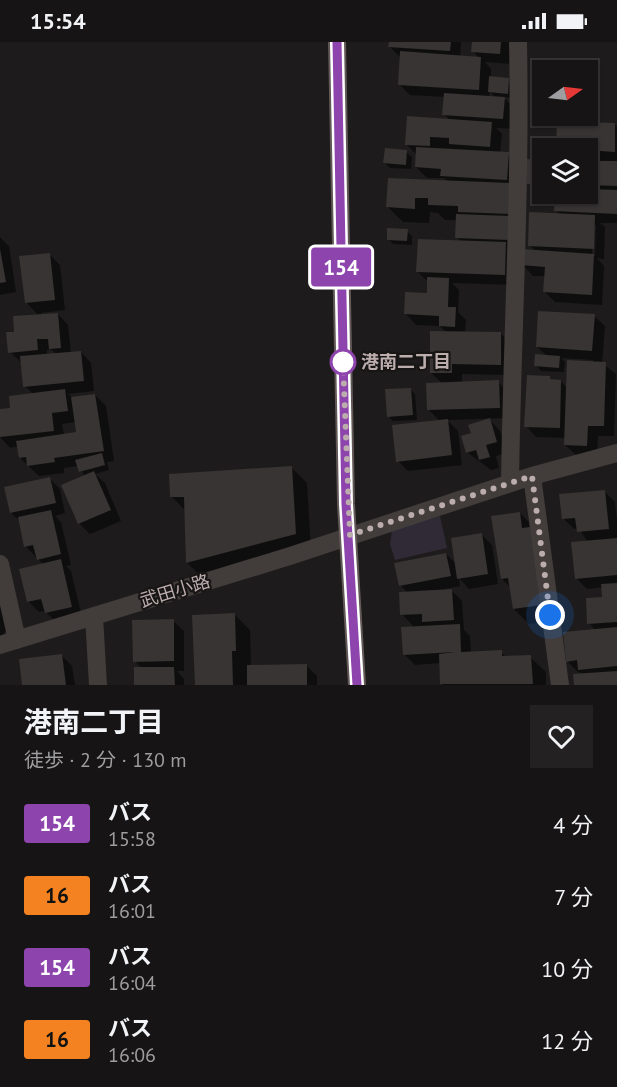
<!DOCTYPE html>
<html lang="ja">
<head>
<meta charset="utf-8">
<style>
	body { margin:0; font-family:"PT Sans","Noto Sans JP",sans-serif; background:#232122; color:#f1f3f6; height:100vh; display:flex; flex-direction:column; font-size:22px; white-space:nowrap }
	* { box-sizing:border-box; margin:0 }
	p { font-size:20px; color:#9e9ea0 }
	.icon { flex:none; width:33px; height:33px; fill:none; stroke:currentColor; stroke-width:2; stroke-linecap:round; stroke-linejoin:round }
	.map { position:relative; height:643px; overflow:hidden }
	.side { display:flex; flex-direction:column; background:#161414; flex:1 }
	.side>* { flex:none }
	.badge { padding:0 12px; border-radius:4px; font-size:21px; line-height:39px }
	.needle { width:39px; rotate:76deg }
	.buttons { position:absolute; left:532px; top:18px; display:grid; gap:12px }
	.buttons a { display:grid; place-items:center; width:66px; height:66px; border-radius:0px; background:#161414; box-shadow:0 2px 4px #0004,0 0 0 2px #353334; font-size:30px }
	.you { position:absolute; width:30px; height:30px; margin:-15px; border:4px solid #fff; border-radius:50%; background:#1a73e8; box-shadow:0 0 0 9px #1a73e833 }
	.map>.badge { position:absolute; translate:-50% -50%; box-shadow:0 0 0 3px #fff }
	.round { display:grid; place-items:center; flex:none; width:63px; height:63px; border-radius:0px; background:#232122 }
	.head { display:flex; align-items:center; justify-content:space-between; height:102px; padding:0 24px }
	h1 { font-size:28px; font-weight:700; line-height:45px }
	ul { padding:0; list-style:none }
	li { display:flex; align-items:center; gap:18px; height:72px; padding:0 24px }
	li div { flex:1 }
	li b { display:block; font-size:22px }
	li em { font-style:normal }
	li .badge { min-width:66px; font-weight:700; text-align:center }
	.status { display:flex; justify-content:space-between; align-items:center; height:42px; padding:0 30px; background:#161414; direction:ltr }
	.status svg { height:16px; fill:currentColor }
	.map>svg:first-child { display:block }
</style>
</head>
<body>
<div class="status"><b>15:54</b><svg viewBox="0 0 49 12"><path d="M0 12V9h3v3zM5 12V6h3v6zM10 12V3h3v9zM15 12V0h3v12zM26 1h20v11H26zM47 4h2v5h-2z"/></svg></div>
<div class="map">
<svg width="617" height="643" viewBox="0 0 617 643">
	<rect width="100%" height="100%" fill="#1d1b1b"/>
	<path fill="#2f2a35" d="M440,474L447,506L395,518L390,502L392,488Z"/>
	<path fill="#0007" fill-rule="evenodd" d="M390,0H461L460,15L479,16L473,9V0H517L510,22L485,20L491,27V36L508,37L513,42L512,56L503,55L515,67L513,87L496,86L502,92L500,111H508L519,122L515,243L452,241L459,248L458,270L466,278L465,291H500L511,302V333L462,332V341L498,340L509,351L510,376L447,378L458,389L462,423L408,429L398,419L440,379L429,368L443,342L431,331L447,291L440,284L416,283L406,272L428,252V240L418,230L462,200L457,195V178H445L438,171L430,170L429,181L403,180L388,165L448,140L444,136H427L416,125L417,113L406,102L450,78L444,72L445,55L410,53L399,42L401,16L390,5ZM490,50L496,56L489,55Z
		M559,81L615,82L617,85V181H600L605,185L604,217L597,216L604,224L602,263L555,260L544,249L545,234H533L523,223L535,209L530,203L561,173L555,168L556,152H539L528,141L543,119V152H588V106H558ZM593,183H596L595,214H592Z
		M406,110L412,115L411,127L390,126L385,121Z
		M407,189L412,194V203L393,202L388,197Z
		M0,195L9,204L16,250L0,253Z
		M49,212L60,223L65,268L41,271V273L58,272L68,283L71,311L81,310L91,321L94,349L68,352L73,356L95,353L106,364L114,419L107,420L109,428L95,432L105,441L121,479L90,492L79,481L85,434L78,424L64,426V431L39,434L20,416L19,404L10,406L0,395V369L12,367L33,352L25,344L22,321L10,310L15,291L39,274L26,260ZM51,307L57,313H47V308ZM76,380L78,391L64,393L62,382Z
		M594,274L605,284L602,321L616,332L614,394H598L597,414L576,413L565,403L566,396L536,395L526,384L549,335L552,339H561L567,346L593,321V318L561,316L565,320L564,330L541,329L536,323L547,314L537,305Z
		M410,347L415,352L417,378L393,379L388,374Z
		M490,378L500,389L507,411L496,414L499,426L491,428L467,410L472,392Z
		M291,425L307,441L311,508L203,536L187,521L186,469L172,455Z
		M49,436L60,447L65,471L55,474L61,480L71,523L66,524L71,529L82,575L57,581L45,569L39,570L28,559L44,523L25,504L20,479L11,471Z
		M605,450L615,460L617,478V643L578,630L567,619L596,589L589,581L603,557V545L587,547L576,536L588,500L578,486L574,487L563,476Z
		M520,471L535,486L556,578L529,582L514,567L511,546L502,537Z
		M482,493L492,503L498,542L469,547L459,536L460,544L444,547L452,549L462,559L464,588L470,594L471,611L501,610L507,616L530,615L546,630V643H443L441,621L415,623L404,612L415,586L402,572L408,551L400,543L446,512L457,523Z
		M0,538L16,587L4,590L7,601L0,602Z
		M235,573L250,588L251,624L306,623L317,634V643H196Z
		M173,579L184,589V629H177L184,637V643H135L142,627L135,619Z
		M61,613L72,624L75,643H24Z"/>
	<path fill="#373433" d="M389,0H451L450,9L388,5Z
		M472,0H501L500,12L471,10Z
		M400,9L481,15L479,48L398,43Z
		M489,34L509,36L508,52L488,50Z
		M444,51L505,55L503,77L442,73Z
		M407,74L492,80L490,105L449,102V96L430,95V104L405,103Z
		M557,79L615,81V110L556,106Z
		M416,105L509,110L507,138L440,134L441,127L415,125Z
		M385,106L407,108L406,123L383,121Z
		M527,117L543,118V142H527Z
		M588,119H617V144L588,143Z
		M388,136L511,141L510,172L458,170V164L428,163V156H415V167L386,165Z
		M588,147L617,148V172L554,169L555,152H588Z
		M529,170L595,173L594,207L528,204Z
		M456,172L510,174L509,198L455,196Z
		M387,186L408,187L407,199L387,198Z
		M418,197L506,200L505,233L416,230Z
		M0,207L6,240L0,241Z
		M522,207L594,212L592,253L543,250L545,225L521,223Z
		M50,211L55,258L25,261L19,214Z
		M427,235L449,236L448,265H456L455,285L439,284V274L404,272L405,250L427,251Z
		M538,269L595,272L592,309L536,305Z
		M58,271L61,306L49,307L48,297H37L38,308L8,311L6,290H14L13,274Z
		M430,289L501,290V323L452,322V331H430Z
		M81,309L84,339L23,345L20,314Z
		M535,312L560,314L559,326L534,324Z
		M567,318L606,320L604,384H588L587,404L564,403Z
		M527,333L550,334V337L561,338L560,386L524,385Z
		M499,338L500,366L427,368L426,341Z
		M411,346L413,373L387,375L385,347Z
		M65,347L68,369L52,371L54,389L0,395V367L10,366L9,354Z
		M95,352L104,409L54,416L55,420L27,424L26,415L19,416L16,399L76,390L71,355Z
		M490,376L497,400L486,403L490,415L479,418L476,408L466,411L461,394L471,391L468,383Z
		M448,377L452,413L396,420L392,383Z
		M102,411L105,423L79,430L75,418Z
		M292,424L296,492L186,521L184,455H170L169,432Z
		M94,429L111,468L78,482L61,443Z
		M50,435L56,461L10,471L4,445Z
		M605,448L609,487L577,490L575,476L562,477L559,452Z
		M51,468L61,512L37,518L33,503L24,505L18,475Z
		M520,470L522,486L530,485L542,563L513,567L508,536L501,537L491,474Z
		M482,491L488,532L457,537L451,496Z
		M617,496V533L575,537L571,500Z
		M446,511L451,534L399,544L394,521Z
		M61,517L72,565L45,571L41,557L27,560L19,527Z
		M617,541V580L587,582L586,556L602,555L601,542Z
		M452,547L454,578L422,580V572L400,573L399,550Z
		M235,571L236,609H232L233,643H195L192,573Z
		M174,577V619L133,620L132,578Z
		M460,582L461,610L502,608V614L531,613L533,642H440L439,612L455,610L403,613L401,585Z
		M617,585V624L578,628L577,618L566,620L563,590Z
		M62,612L66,643H22L19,617Z
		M307,622V643H247V623Z
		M134,625H174L175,643H134Z
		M617,629V643H574L573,632Z"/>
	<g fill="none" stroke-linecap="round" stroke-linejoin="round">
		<path stroke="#423c3b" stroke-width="18" d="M532,434L560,643
			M510,441C512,294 521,147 518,0
			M0,522L17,598
			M94,574L98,643
			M0,603L290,514L532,434L617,411"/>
		<path stroke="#615857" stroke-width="18" d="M337,0L346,462L357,643"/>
	</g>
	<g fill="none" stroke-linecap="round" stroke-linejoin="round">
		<g stroke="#fff" stroke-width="14">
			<path id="line" d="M337,0L346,462L357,643"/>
		</g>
		<use href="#line" stroke="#8e44ad" stroke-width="9"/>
		<path stroke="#bcadad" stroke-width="6" stroke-dasharray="0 10.8" d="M343,320L350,493L532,434L550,573"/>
	</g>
	<circle fill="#fff" stroke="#8e44ad" stroke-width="3" cx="343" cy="320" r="12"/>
	<g text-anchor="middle" stroke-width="4.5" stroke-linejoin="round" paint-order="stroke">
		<g font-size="18" font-weight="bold" fill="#bcadad" stroke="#181615" text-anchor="start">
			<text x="361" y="326">港南二丁目</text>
		</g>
		<g font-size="18" fill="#bcadad" stroke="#181615">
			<text transform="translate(175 549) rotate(-17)" y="6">武田小路</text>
		</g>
	</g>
</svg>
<div class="buttons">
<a><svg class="needle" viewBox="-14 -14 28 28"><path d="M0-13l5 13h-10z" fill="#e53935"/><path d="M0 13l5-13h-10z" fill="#9e9ea0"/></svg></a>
<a><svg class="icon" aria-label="layers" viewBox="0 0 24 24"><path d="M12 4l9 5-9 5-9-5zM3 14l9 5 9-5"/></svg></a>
</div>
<div class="you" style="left:550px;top:573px"></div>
<b class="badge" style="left:341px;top:225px;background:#8e44ad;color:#fff">154</b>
</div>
<section class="side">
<div class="head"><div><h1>港南二丁目</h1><p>徒歩 · 2 分 · 130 m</p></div><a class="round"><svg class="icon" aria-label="heart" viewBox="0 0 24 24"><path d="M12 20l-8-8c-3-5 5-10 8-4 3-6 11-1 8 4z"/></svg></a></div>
<ul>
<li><span class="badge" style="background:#8e44ad;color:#fff">154</span><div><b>バス</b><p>15:58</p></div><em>4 分</em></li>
<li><span class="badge" style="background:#f58220;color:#111">16</span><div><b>バス</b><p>16:01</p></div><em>7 分</em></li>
<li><span class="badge" style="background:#8e44ad;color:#fff">154</span><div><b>バス</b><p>16:04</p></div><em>10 分</em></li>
<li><span class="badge" style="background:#f58220;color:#111">16</span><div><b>バス</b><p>16:06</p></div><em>12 分</em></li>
</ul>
</section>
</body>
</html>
